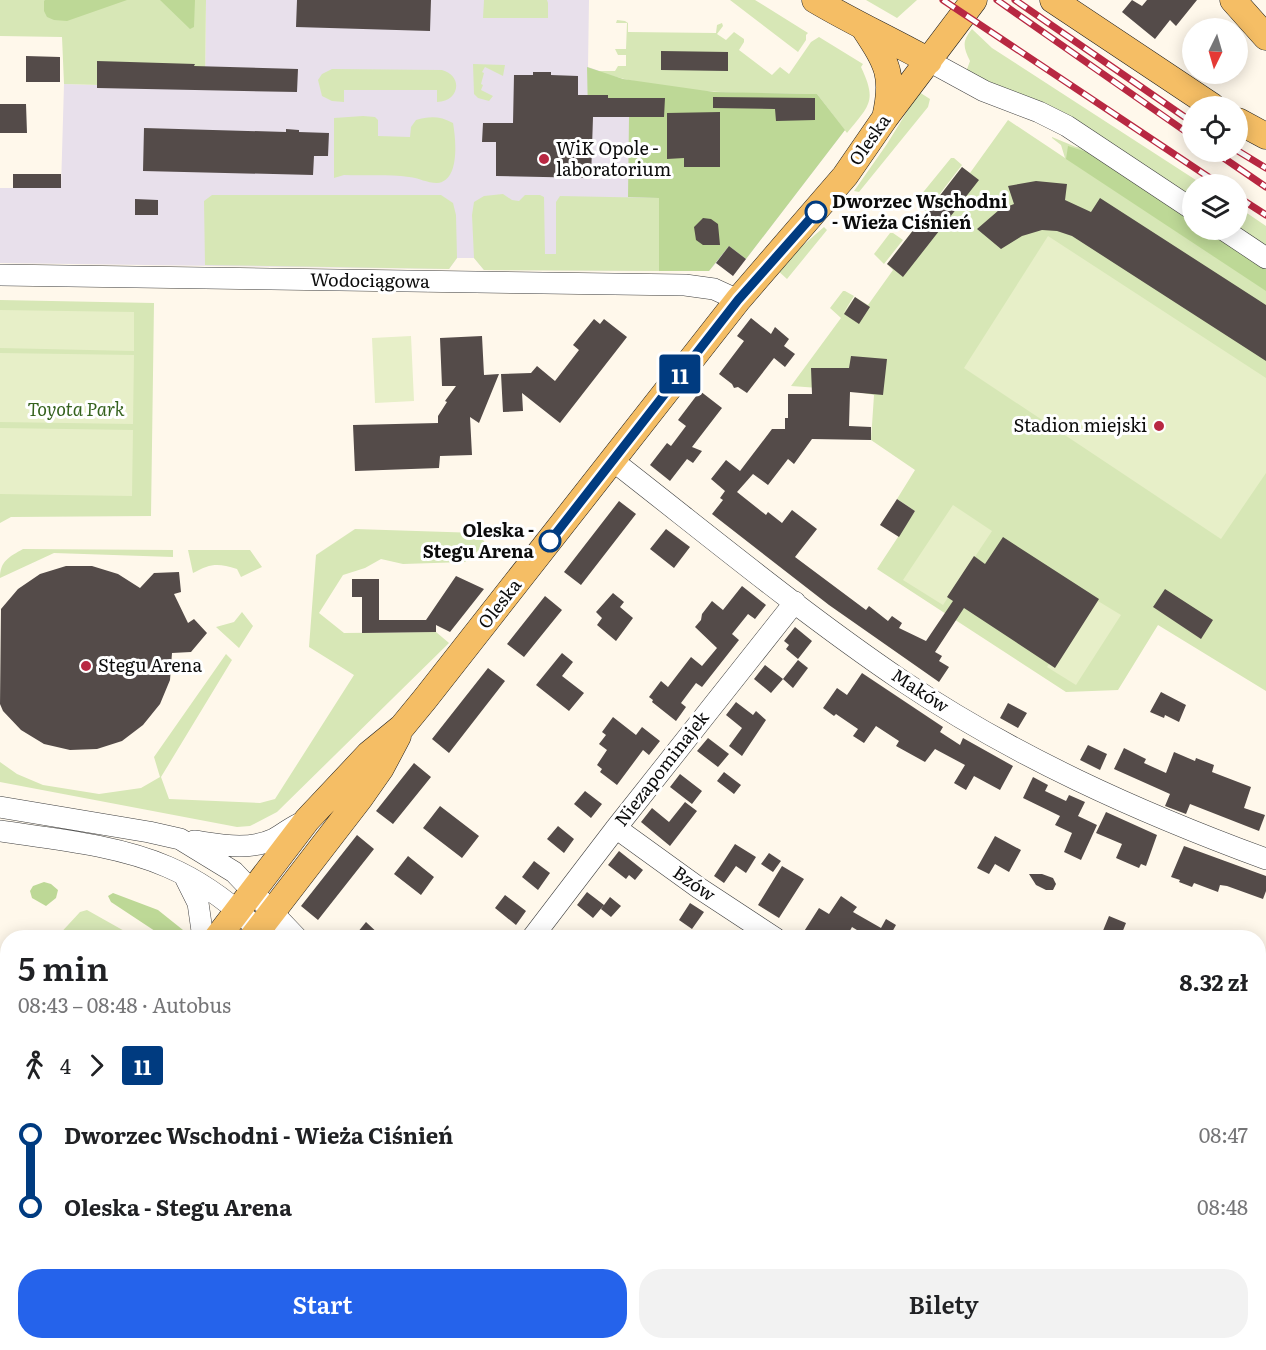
<!DOCTYPE html>
<html lang="pl">
<head>
<meta charset="utf-8">
<style>
	body { margin:0; font-family:Literata,serif; background:#f2f2f2; color:#202124; height:100vh; display:flex; flex-direction:column; font-size:22px; white-space:nowrap }
	* { box-sizing:border-box; margin:0 }
	p { font-size:20px; color:#757577 }
	.icon { flex:none; width:33px; height:33px; fill:none; stroke:currentColor; stroke-width:2; stroke-linecap:round; stroke-linejoin:round }
	.map { position:relative; flex:1; overflow:hidden }
	.sheet { position:absolute; left:0px; top:930px; width:1266px; height:420px; display:flex; flex-direction:column; background:#fff; border-radius:24px 24px 0 0; box-shadow:0 3px 15px #0003 }
	.sheet>* { flex:none }
	.badge { padding:0 12px; border-radius:4px; font-size:21px; line-height:39px }
	.needle { width:39px; rotate:185deg }
	.controls { position:absolute; left:1182px; top:18px; display:grid; gap:12px }
	.controls a { display:grid; place-items:center; width:66px; height:66px; border-radius:50%; background:#fff; box-shadow:0 3px 15px #0003; font-size:30px }
	.map>.badge { position:absolute; translate:-50% -50%; box-shadow:0 0 0 3px #fff }
	.legs { display:flex; align-items:center; gap:9px; height:66px; padding:0 18px; font-size:20px }
	.legs p { margin-inline-start:auto }
	.summary { display:flex; align-items:center; justify-content:space-between; height:102px; padding:0 18px }
	h1 { font-size:33px; font-weight:600; line-height:45px }
	.action { display:flex; gap:12px; margin-top:auto; padding:12px 18px }
	.action a { flex:1; height:69px; border-radius:24px; background:#2563eb; color:#fff; font-size:24px; font-weight:600; line-height:69px; text-align:center }
	.action a+a { background:#f2f2f2; color:#202124 }
	ul { padding:0 18px; list-style:none }
	li { display:flex; align-items:center; gap:21px; height:72px; font-size:22px }
	li i { display:grid; place-items:center; width:9px; height:100%; margin:0 8px; background:currentColor }
	li i::after { content:''; width:15px; height:15px; margin:-8px; border:4px solid; border-radius:50%; background:#fff }
	li p { margin-inline-start:auto }
	li:first-child i { background:linear-gradient(#0000 50%,currentColor 0) }
	li:last-child i { background:linear-gradient(currentColor 50%,#0000 0) }
	.map>svg:first-child { display:block }
</style>
</head>
<body>
<div class="map">
<svg width="1266" height="1350" viewBox="0 0 1266 1350">
	<rect width="100%" height="100%" fill="#fff8eb"/>
	<path fill="#e8e0eb" d="M206,0H589L588,67L623,79L714,92L817,94L845,130L733,276L716,263L709,271L484,270L474,258H457L449,269L0,263V188H61L64,84L205,88Z
		M0,1035H7L8,1235L0,1244Z"/>
	<path fill="#d7e7b6" d="M0,0H206L205,88L64,84L62,37L0,36Z
		M484,0H547L548,3V18H483Z
		M730,0H755L808,33L806,35V40L798,52Z
		M866,0H917L897,18Z
		M617,20L625,21L628,23V32L716,33L717,25L722,23L723,26L717,34L726,40L734,32L744,39V42L739,50L772,75L780,67L789,74L811,42L819,37L863,64L861,67C877,101 870,105 847,133L817,94C744,93 667,95 597,71H615L618,66H626V55H618L615,49H626L627,23H616Z
		M972,29L992,48L1202,184H1192V200L966,72L970,61C963,47 962,41 972,29Z
		M473,64L505,65L503,76L485,67L482,72L484,73L481,84L483,85L481,90L493,96L489,101L478,98L474,94Z
		M332,69L442,70C464,76 459,102 437,102V90H344V102L332,101L322,96L318,80L322,74Z
		M919,92L930,99L928,107L859,192L854,191L887,144Z
		M363,116L375,117L378,120V136L410,137L411,127L416,120C430,116 440,116 453,123C456,140 460,181 437,183C427,183 419,178 409,177C388,174 366,176 344,175L334,178V118Z
		M1008,120L1065,158L1061,145L1052,138V137L1076,147L1086,148L1192,230L1266,267V691L1158,625L1118,690L1066,692L877,569L915,511L897,499L915,470L871,440L874,395L847,390L791,386L841,318L830,308L843,291H845L854,296L843,314L855,297L868,305L893,270L887,264L962,167L970,173Z
		M951,158H954L962,165L926,212L916,204V201Z
		M503,194L512,200L519,201L525,195H540L544,197L545,254H556V202L560,196L659,198V271L484,270L474,258L472,215L474,202L484,196Z
		M212,195H441L453,203L456,215L457,258L449,269L205,265L204,201Z
		M1238,207L1266,226V248L1238,230Z
		M824,227L827,230L787,279L776,269Z
		M890,233H893L903,240L884,264L874,254Z
		M0,300L154,303L151,516L11,517L0,523Z
		M355,529L478,533L486,544L465,562L403,564L381,559L365,568L343,575L319,613L344,633L436,632L449,643L277,812L250,826L237,827L0,782V762L17,774L43,785L99,794L141,788L160,777L154,757L226,654L232,660L161,777L169,799L260,803L275,799L354,675L309,647L316,555Z
		M23,549L173,550V557L54,553L0,578C0,561 9,557 23,549Z
		M188,550H250L262,567L241,577L237,569C218,563 211,563 193,573Z
		M242,612L253,626L239,648L216,627L234,622Z
		M87,910L135,937L56,938L80,912Z
		M480,1342H850L867,1350H486Z"/>
	<path fill="#bdd896" d="M45,0H127L67,21L54,20L47,17L44,11V1Z
		M160,0H195L194,27L190,29Z
		M587,67L623,79L714,92L817,94L845,130L746,259L729,246L709,271H659V198L628,197L629,117L588,115Z
		M1068,146L1090,153L1192,218V230H1210L1266,266V291L1066,159Z
		M44,882L51,884L58,890L56,898L46,906L32,898L30,891L33,886Z
		M113,893L158,910L188,934L189,937H164L111,902L108,896Z
		M569,1342H770L772,1344L767,1350L728,1347L705,1350H569L567,1347Z"/>
	<path fill="#e7efc8" d="M1048,236L1266,378V473L1221,539L964,368Z
		M0,310L134,312V351L0,348Z
		M411,336L414,401L375,403L372,338Z
		M0,353L134,355L133,424L0,422Z
		M0,428L133,430L132,496L0,494Z
		M953,505L992,531L943,605L903,580Z
		M1093,598L1121,615L1076,685L1047,667Z"/>
	<path fill="#544b49" d="M297,0H431L430,31L296,27Z
		M1132,0L1142,6L1147,0H1197L1176,26L1170,20L1155,39L1122,12Z
		M661,51L728,52V71L661,70Z
		M26,56L60,57V82H26Z
		M97,61L195,64L194,66L298,69L297,92L97,88Z
		M533,72H551V75L578,76V95H608V98H665L664,117H593L591,178L496,176V142H482L483,123H513L514,75H533Z
		M713,97L815,98V120L776,121L775,109L713,108Z
		M0,104H26L27,133H0Z
		M720,112V167H684V158L667,159V113Z
		M144,128L286,132V129L299,130V132L329,133L328,156H314L313,175L143,171Z
		M962,167L979,180L903,277L887,264Z
		M13,174H61V188H13Z
		M1036,181L1067,184L1065,200L1091,212L1100,198L1266,305V361L1072,236L1057,231L1042,230L1022,236L1001,249L977,229L999,210L1014,204L1008,186Z
		M135,199L158,200V215H135Z
		M703,218L711,219L718,224L720,245H703L696,240L694,227Z
		M729,246L746,259L733,276L716,263Z
		M855,297L870,307L859,324L844,314Z
		M751,318L771,334L775,327L789,339L784,346L795,354L785,367L774,358L747,393L738,387L734,388L732,384L719,374L744,341L737,336Z
		M594,319L600,324L604,319L627,337L560,423L522,393L523,411L503,412L501,374L531,373L537,366L555,381L579,350L573,345Z
		M482,336L484,375L499,374L479,423L470,417L472,455L440,456L439,468L355,471L353,425L438,423V416L447,402L445,401L456,386H442L440,338Z
		M851,356L887,359L883,395L850,392L849,426L871,427V440L812,439L794,464L788,459L768,485L753,474L737,492L766,515L768,512L782,523L792,510L817,529L795,557L866,610L869,606L888,621L892,616L902,623L899,628L926,641L953,601L947,597L974,556L985,564L1003,537L1099,599L1055,668L964,608L935,652L942,656L939,661L949,667L939,682L829,605L712,514L723,500L720,498L725,491L711,479L726,460L740,471L772,429H785V418H788V394H812L811,368H849Z
		M700,391L722,408L692,447L702,451L693,463L687,459L670,481L650,465L667,443L671,446L686,426L678,420Z
		M897,499L915,511L899,537L880,525Z
		M619,501L636,514L581,585L564,572Z
		M666,529L690,547L674,568L650,549Z
		M66,566H92L118,574L140,588L154,573L179,572L181,592L174,594L188,623L194,619L207,633L191,652L172,653L170,680L160,704L143,725L122,741L97,749L70,750L44,744L21,730L3,711L0,704L1,609L18,589L40,574Z
		M456,576L484,589L450,632L436,625V632L362,633V597H352V579H379V620H426Z
		M742,586L766,605L755,619L748,614L732,634L739,640L702,687L696,683L681,703L686,707L676,721L652,702L653,700L649,697L661,681L668,687L691,657L702,666L717,648L695,627L701,620L702,614L712,601L723,610Z
		M1165,589L1213,620L1201,639L1153,607Z
		M613,593L624,602L620,607L633,618L616,641L597,625L602,618L596,612Z
		M545,596L562,610L524,657L507,644Z
		M795,627L812,641L798,659L786,649L789,645L784,641Z
		M562,653L573,662L562,676L584,693L569,711L536,685Z
		M798,660L808,668L793,688L783,679Z
		M765,665L783,679L771,693L754,679Z
		M488,668L505,681L449,753L432,739Z
		M862,673L943,727L940,732L960,745L963,738L1013,766L1000,790L974,776L966,790L954,783L965,765L935,749L925,762L896,746L899,741L876,726L864,743L853,736L858,729L836,714L834,716L823,708L837,688L847,695Z
		M1161,692L1186,705L1179,722L1165,715L1164,718L1150,712Z
		M736,702L753,715L756,711L766,720L742,756L729,746L742,728L726,715Z
		M1008,703L1027,713L1018,728L1000,718Z
		M613,717L636,735L642,727L660,741L649,755L643,750L617,785L600,772L602,769L597,765L607,750L599,744L606,735L602,732Z
		M708,738L729,754L718,767L697,751Z
		M1088,745L1107,754L1100,770L1080,760Z
		M1124,748L1146,759L1144,763L1166,773L1174,752L1195,761L1196,758L1214,765L1212,772L1251,787L1244,808L1265,815L1259,831L1190,804L1186,814L1165,806L1170,794L1114,769Z
		M414,763L431,777L393,824L376,811Z
		M724,772L741,785L734,794L717,781Z
		M680,774L702,791L692,804L670,787Z
		M1033,777L1048,785L1045,791L1066,801L1069,795L1085,802L1078,816L1097,825L1081,860L1064,852L1072,833L1055,825L1060,816L1023,798Z
		M585,791L602,804L591,818L574,804Z
		M685,802L697,811L670,846L641,822L652,808L669,822Z
		M440,806L479,836L462,858L423,828Z
		M1106,812L1157,835L1146,866L1141,864L1139,868L1116,858L1122,844L1096,833Z
		M558,826L574,839L564,853L547,839Z
		M357,835L374,849L318,920L301,906Z
		M995,836L1021,850L1009,872L995,864L989,874L977,868Z
		M735,844L756,857L746,873L736,866L724,883L714,876Z
		M1184,846L1266,876V891L1263,899L1227,886L1220,885L1218,892L1194,883L1192,887L1179,882L1180,880L1171,877Z
		M619,851L643,870L635,880L629,875L626,879L608,865Z
		M769,853L781,861L773,872L761,864Z
		M408,856L434,877L421,895L394,874Z
		M534,861L550,873L538,890L522,877Z
		M782,866L804,879L779,918L758,905Z
		M1029,874H1042L1053,878L1056,884L1053,890H1046L1036,885Z
		M587,892L604,905L593,918L577,905Z
		M505,895L526,911L516,925L495,908Z
		M841,896L857,907L853,912L881,928L886,919L896,925L891,934L898,938H870L852,927L846,938H811L803,933L819,908L829,914Z
		M610,897L621,906L611,917L601,909Z
		M690,903L704,912L692,929L679,920Z
		M1109,916L1126,923L1120,938H1100Z
		M366,922L383,938H353Z"/>
	<g fill="none" stroke-linecap="round" stroke-linejoin="round">
		<g stroke="#3f3f3f" stroke-width="22">
			<path id="minor" d="M929,61L984,91L1039,112L1067,126L1192,209
				M1224,230L1266,258
				M0,275L685,285L714,289L738,300
				M612,460C707,534 801,612 901,680C1014,756 1138,812 1266,859
				M0,807L149,832L180,839L234,872L297,938
				M616,828L699,888L775,938
				M0,831C54,839 117,845 168,867C198,880 225,899 249,921
				M194,841C222,845 248,851 274,839C285,833 292,826 303,822
				M184,875L198,903L203,938
				M532,938L616,828L795,602
				M1258,989L1266,991
				M1258,1144L1266,1146
				M850,1342L867,1350
				M474,1350L480,1342"/>
		</g>
		<g stroke="#1d1d1d" stroke-width="27">
			<path id="major" d="M815,0C852,22 891,40 929,61
				M1053,0L1212,106
				M1233,0L1266,37
				M864,28C887,63 895,75 885,118
				M1238,121L1266,136
				M217,938L307,820L369,754L402,727L425,699L738,300L845,176L885,118L974,0
				M252,938L360,798L381,768L398,736
				M0,1244L8,1235"/>
		</g>
		<use href="#minor" stroke="#fff" stroke-width="21"/>
		<use href="#major" stroke="#f5be65" stroke-width="26"/>
		<g stroke="#b82842" stroke-width="7">
			<path id="rail" d="M943,0L1219,184
				M997,0L1192,136
				M1015,0L1192,122
				M1238,151L1266,168
				M1215,152L1266,187
				M1238,197L1266,215"/>
		</g>
		<use href="#rail" stroke="#fff" stroke-width="4.5" stroke-dasharray="14" stroke-linecap="butt"/>
	</g>
	<g fill="none" stroke-linecap="round" stroke-linejoin="round">
		<g stroke="#fff" stroke-width="14">
			<path id="line-1" d="M550,541L738,300L816,212"/>
		</g>
		<use href="#line-1" stroke="#003b80" stroke-width="9"/>
	</g>
	<g fill="#b82842" stroke="#fff" stroke-width="2">
		<circle cx="544" cy="159" r="6"/>
		<circle cx="1159" cy="426" r="6"/>
		<circle cx="86" cy="666" r="6"/>
	</g>
	<g fill="#fff" stroke="#003b80" stroke-width="3">
		<circle cx="816" cy="212" r="10"/>
		<circle cx="550" cy="541" r="10"/>
	</g>
	<g text-anchor="middle" stroke-width="6" stroke-linejoin="round" paint-order="stroke">
		<g font-size="18" fill="#0c0c0c" stroke="#fff">
			<text transform="translate(870 140) rotate(-55)" y="6">Oleska</text>
			<text transform="translate(370 281) rotate(1)" y="6">Wodociągowa</text>
			<text transform="translate(500 604) rotate(-52)" y="6">Oleska</text>
			<text transform="translate(920 691) rotate(33)" y="6">Maków</text>
			<text transform="translate(662 769) rotate(-52)" y="6">Niezapominajek</text>
			<text transform="translate(694 884) rotate(35)" y="6">Bzów</text>
		</g>
		<g font-size="18" fill="#0c0c0c" stroke="#fff" text-anchor="start">
			<text x="556" y="155">WiK Opole -<tspan x="556" dy="21">laboratorium</tspan></text>
			<text x="1147" y="432" text-anchor="end">Stadion miejski</text>
			<text x="98" y="672">Stegu Arena</text>
		</g>
		<g font-size="18" font-weight="bold" fill="#0c0c0c" stroke="#fff" text-anchor="start">
			<text x="832" y="208">Dworzec Wschodni<tspan x="832" dy="21">- Wieża Ciśnień</tspan></text>
			<text x="534" y="537" text-anchor="end">Oleska -<tspan x="534" dy="21">Stegu Arena</tspan></text>
		</g>
		<g font-size="18" font-style="italic" fill="#35621e" stroke="#fff">
			<text x="76" y="416">Toyota Park</text>
		</g>
	</g>
</svg>
<div class="controls">
<a><svg class="needle" viewBox="-14 -14 28 28"><path d="M0-13l5 13h-10z" fill="#e53935"/><path d="M0 13l5-13h-10z" fill="#757577"/></svg></a>
<a><svg class="icon" aria-label="locate" viewBox="0 0 24 24"><circle cx="12" cy="12" r="6"/><path d="M12 2v4M12 18v4M2 12h4M18 12h4"/></svg></a>
<a><svg class="icon" aria-label="layers" viewBox="0 0 24 24"><path d="M12 4l9 5-9 5-9-5zM3 14l9 5 9-5"/></svg></a>
</div>
<b class="badge" style="left:680px;top:374px;background:#003b80;color:#fff">11</b>
<section class="sheet">
<div class="summary"><div><h1>5 min</h1><p>08:43 – 08:48 · Autobus</p></div><b>8.32 zł</b></div>
<div class="legs"><svg class="icon" aria-label="walk" viewBox="0 0 24 24"><circle cx="13" cy="4" r="2"/><path d="M13 8l-2 6 4 7M11 14l-3 7M7 12l3-4h3l4 4"/></svg>4<svg class="icon" aria-label="forward" viewBox="0 0 24 24"><path d="M9 5l7 7-7 7"/></svg><b class="badge" style="background:#003b80;color:#fff">11</b></div>
<ul>
<li><i style="color:#003b80"></i><b>Dworzec Wschodni - Wieża Ciśnień</b><p>08:47</p></li>
<li><i style="color:#003b80"></i><b>Oleska - Stegu Arena</b><p>08:48</p></li>
</ul>
<div class="action"><a>Start</a><a>Bilety</a></div>
</section>
</div>
</body>
</html>
